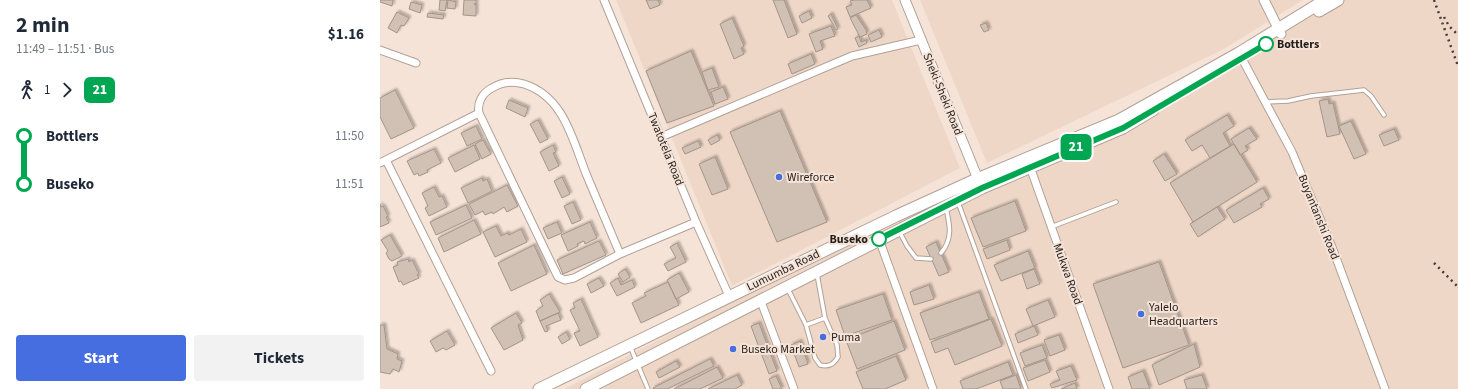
<!DOCTYPE html>
<html lang="en">
<head>
<meta charset="utf-8">
<style>
	body { margin:0; font-family:"Source Sans 3",sans-serif; background:#f2f2f3; color:#1f2937; height:100vh; display:flex; flex-direction:column; font-size:15px; white-space:nowrap }
	* { box-sizing:border-box; margin:0 }
	p { font-size:13px; color:#747a83 }
	.icon { flex:none; width:22px; height:22px; fill:none; stroke:currentColor; stroke-width:2; stroke-linecap:round; stroke-linejoin:round }
	.map { position:relative; flex:1; overflow:hidden }
	.panel { display:flex; flex-direction:column; background:#fff; width:380px }
	.panel>* { flex:none }
	.badge { padding:0 8px; border-radius:6px; font-size:14px; line-height:26px }
	.map>.badge { position:absolute; translate:-50% -50%; box-shadow:0 0 0 2px #fff }
	.legs { display:flex; align-items:center; gap:6px; height:44px; padding:0 16px; font-size:13px }
	.legs p { margin-inline-start:auto }
	.head { display:flex; align-items:center; justify-content:space-between; height:68px; padding:0 16px }
	h1 { font-size:22px; font-weight:700; line-height:30px }
	.button { display:flex; gap:8px; margin-top:auto; padding:8px 16px }
	.button a { flex:1; height:46px; border-radius:4px; background:#466ee1; color:#fff; font-size:16px; font-weight:700; line-height:46px; text-align:center }
	.button a+a { background:#f2f2f3; color:#1f2937 }
	ul { padding:0 16px; list-style:none }
	li { display:flex; align-items:center; gap:14px; height:48px; font-size:15px }
	li i { display:grid; place-items:center; width:6px; height:100%; margin:0 5px; background:currentColor }
	li i::after { content:''; width:10px; height:10px; margin:-5px; border:3px solid; border-radius:50%; background:#fff }
	li p { margin-inline-start:auto }
	li:first-child i { background:linear-gradient(#0000 50%,currentColor 0) }
	li:last-child i { background:linear-gradient(currentColor 50%,#0000 0) }
	main { display:flex; flex:1; min-height:0 }
	.map>svg:first-child { display:block }
</style>
</head>
<body>
<main>
<section class="panel">
<div class="head"><div><h1>2 min</h1><p>11:49 – 11:51 · Bus</p></div><b>$1.16</b></div>
<div class="legs"><svg class="icon" aria-label="walk" viewBox="0 0 24 24"><circle cx="13" cy="4" r="2"/><path d="M13 8l-2 6 4 7M11 14l-3 7M7 12l3-4h3l4 4"/></svg>1<svg class="icon" aria-label="forward" viewBox="0 0 24 24"><path d="M9 5l7 7-7 7"/></svg><b class="badge" style="background:#00a651;color:#fff">21</b></div>
<ul>
<li><i style="color:#00a651"></i><b>Bottlers</b><p>11:50</p></li>
<li><i style="color:#00a651"></i><b>Buseko</b><p>11:51</p></li>
</ul>
<div class="button"><a>Start</a><a>Tickets</a></div>
</section>
<div class="map">
<svg width="1078" height="389" viewBox="0 0 1078 389">
	<defs>
		<filter id="shadow"><feDropShadow dx="2" dy="-2" stdDeviation="1" flood-color="#0004"/></filter>
	</defs>
	<rect width="100%" height="100%" fill="#f5e3d8"/>
	<path fill="#efd7c7" d="M236,0H512L580,168L352,286Z
		M540,0H923L842,50L607,163Z
		M935,0H1078V389H184L532,208L732,122L860,48Z"/>
	<path fill="#d1c1b5" stroke="#a49489" filter="url(#shadow)" d="M0,0H13L12,6L0,2Z
		M60,0H67L65,11L59,10Z
		M68,0L76,2L75,9L67,8Z
		M84,0H96V4H94L96,5V16L83,15Z
		M266,0H278L280,5L270,9Z
		M393,0H404L417,34L408,38Z
		M474,0H487L491,8L470,17L466,7L472,5L470,1Z
		M31,2L42,5L40,13L29,9Z
		M429,11L432,18L422,23L419,16Z
		M17,12L29,18L24,26L21,25L17,33L8,28Z
		M48,13L64,15L63,19L47,17Z
		M451,14L458,29L456,30L448,16Z
		M476,15L486,30L487,34L480,37L470,18Z
		M352,18L364,46L361,48L364,54L354,59L340,24Z
		M606,23L609,30L604,32L600,25Z
		M451,26L455,36L440,41L443,49L436,52L429,34Z
		M499,30L502,37L491,42L488,35Z
		M479,36L481,42L486,40L487,43L479,47L475,38Z
		M311,51L334,106L287,123L266,71Z
		M431,54L435,64L412,74L408,64Z
		M332,68L339,87L328,90L322,72Z
		M343,87L348,99L335,104L331,92Z
		M15,90L34,128L11,139L0,117V98Z
		M948,99L949,104L953,103L960,134L947,137L939,101Z
		M129,100L148,108L145,117L126,108Z
		M400,111L447,222L397,242L350,132Z
		M847,115L854,126L843,133L850,146L830,158L822,145L812,151L805,140Z
		M158,120L168,139L160,143L150,124Z
		M971,121L986,154L974,159L959,126Z
		M96,126L102,139L87,146L81,133Z
		M869,128L877,139L865,146L868,150L860,155L851,139Z
		M1014,129L1019,140L1004,146L999,135Z
		M337,135L340,140L331,145L328,140Z
		M103,140L111,154L102,159L95,144Z
		M318,141L321,147L305,154L302,148Z
		M854,144L877,182L813,222L790,183Z
		M94,145L100,159L75,172L68,158Z
		M173,145L176,152L173,153L179,166L169,171L160,152Z
		M54,149L61,163L47,170L48,172L39,176L38,173L34,175L27,161Z
		M784,154L797,174L785,181L773,161Z
		M335,157L348,189L332,195L319,164Z
		M182,177L190,194L182,198L174,181Z
		M102,178L103,181L107,179L112,191L88,203L81,188Z
		M127,185L138,206L127,212L124,207L113,214L112,212L105,215L103,211L95,215L89,204Z
		M54,187L59,197L62,196L67,207L49,216L45,208L48,206L42,193Z
		M883,188L889,199L880,204L882,207L854,223L846,210Z
		M635,201L646,231L603,247L591,218Z
		M193,202L201,220L192,224L184,206Z
		M0,204L1,207L3,206L8,216L6,217L9,223L0,227Z
		M86,205L92,218L56,235L50,222Z
		M837,207L845,219L818,237L810,224Z
		M94,220L101,234L64,252L58,238Z
		M177,222L182,233L168,239L163,228Z
		M210,222L217,238L205,244L204,241L197,244L198,246L188,251L181,235Z
		M116,226L121,236L127,233L129,235L141,229L147,242L115,257L103,232Z
		M10,235L22,256L12,261L9,259L6,253L8,251L1,240Z
		M627,240L630,250L607,259L603,249Z
		M219,241L226,255L183,274L177,260Z
		M556,242L569,272L559,276L546,247Z
		M297,243L306,262L288,271L284,264L296,258L290,247Z
		M154,245L167,274L131,291L118,263Z
		M648,251L655,268L621,281L614,265Z
		M28,259L29,262L32,260L39,274L37,275L39,278L23,285L21,281L19,282L13,267L18,265L17,262Z
		M779,262L809,345L743,368L713,284Z
		M245,269L250,277L243,282L238,274Z
		M654,269L660,284L647,289L642,274Z
		M299,273L309,292L296,299L287,280Z
		M219,278L224,286L211,293L207,284Z
		M238,278L241,285L252,280L255,287L237,296L230,283Z
		M288,282L299,305L261,323L252,303L266,296L264,293Z
		M549,285L554,299L534,305L530,292Z
		M599,292L609,319L550,340L540,313Z
		M169,294L180,312L160,321L156,311L163,306L160,300Z
		M503,294L512,320L465,336L456,310Z
		M201,299L218,337L200,346L194,333L200,331L190,310L195,308L193,303Z
		M668,300L675,317L653,326L646,309Z
		M136,313L142,323L138,325L143,340L124,350L111,328Z
		M178,313L181,320L166,326L168,331L165,332L160,321Z
		M611,319L622,346L575,365L568,348L555,353L551,342Z
		M514,321L525,350L477,369L466,340Z
		M379,323L397,371L389,374L371,326Z
		M0,325H4L7,349L18,354L17,359L22,361L19,372L13,369L10,374L0,372Z
		M654,326L658,335L638,343L635,334Z
		M67,331L75,345L66,350L63,348L56,352L50,341Z
		M186,332L190,339L182,344L178,337Z
		M679,335L685,350L670,356L664,340Z
		M420,341L428,364L419,367L411,345Z
		M814,344L820,367L779,385L772,365Z
		M662,345L667,358L645,366L640,353Z
		M516,356L526,380L505,389H483L476,372Z
		M330,359L334,366L287,389H274L273,388Z
		M665,360L670,372L648,381L643,368Z
		M296,361L300,367L279,378L276,372Z
		M628,362L633,375L596,389H583L580,381Z
		M691,366L697,380L672,388L670,384L680,380L676,371Z
		M337,367L343,378L320,389H294Z
		M763,371L770,389H752L748,377Z
		M357,375L362,385L355,389H328Z
		M636,375L641,389H623L620,381Z
		M822,375L827,389H807L804,380Z
		M396,376L402,389H393L389,379Z
		M695,383L697,389H681Z"/>
	<g fill="none" stroke-linecap="round" stroke-linejoin="round">
		<g stroke="#b2a196" stroke-width="5.5">
			<path id="service" d="M887,102L908,101L931,96L984,90L991,96L1004,115
				M578,202L646,389
				M671,227L736,202
				M519,231L527,246L536,258L551,259
				M561,253C573,239 570,225 566,208
				M408,289L426,325L445,318L437,274
				M426,325L435,358L440,365C449,367 453,365 458,357L457,345L445,318
				M250,346L268,389"/>
		</g>
		<g stroke="#b2a196" stroke-width="9">
			<path id="minor" d="M224,0L316,222L349,296
				M0,50L36,63
				M859,53L912,152L952,247L1005,389
				M281,137L472,56L541,40
				M6,160L111,371
				M0,163L99,113
				M649,164L729,389
				M499,239L553,389
				M240,254C229,228 218,202 207,176C193,142 185,97 144,84C134,81 122,82 112,88C102,93 97,103 99,113L178,277L185,280L194,278L240,254L316,222
				M380,299L414,389"/>
		</g>
		<g stroke="#b2a196" stroke-width="11">
			<path id="tertiary" d="M525,0L600,184
				M884,0L901,34"/>
		</g>
		<g stroke="#b2a196" stroke-width="13">
			<path id="primary" d="M939,11L958,0
				M159,389L516,216L597,179L739,120L859,53L945,0
				M206,389L602,188L743,128L773,110"/>
		</g>
		<use href="#service" stroke="#fff" stroke-width="3.5"/>
		<use href="#minor" stroke="#fff" stroke-width="7"/>
		<use href="#tertiary" stroke="#fff" stroke-width="9"/>
		<use href="#primary" stroke="#fff" stroke-width="11"/>
		<path stroke="#463e39" stroke-width="2.5" stroke-dasharray="2 4" stroke-linecap="butt" d="M1054,0L1078,66
			M1064,17L1069,26L1078,35
			M1054,263L1078,287"/>
	</g>
	<g fill="none" stroke-linecap="round" stroke-linejoin="round">
		<g stroke="#fff" stroke-width="9">
			<path id="line-1" d="M499,239L602,188L743,128L886,44"/>
		</g>
		<use href="#line-1" stroke="#00a651" stroke-width="6"/>
	</g>
	<g fill="#fff" stroke="#00a651" stroke-width="2">
		<circle cx="886" cy="44" r="7"/>
		<circle cx="499" cy="239" r="7"/>
	</g>
	<g fill="#466ee1" stroke="#f5e3d8" stroke-width="1.5">
		<circle cx="399" cy="177" r="4"/>
		<circle cx="761" cy="314" r="4"/>
		<circle cx="443" cy="337" r="4"/>
		<circle cx="353" cy="349" r="4"/>
	</g>
	<g text-anchor="middle" stroke-width="4" stroke-linejoin="round" paint-order="stroke">
		<g font-size="12" font-weight="bold" fill="#241e1a" stroke="#f5e3d8" text-anchor="start">
			<text x="897" y="48">Bottlers</text>
			<text x="488" y="243" text-anchor="end">Buseko</text>
		</g>
		<g font-size="12" fill="#241e1a" stroke="#f5e3d8">
			<text transform="translate(563 94) rotate(68)" y="4">Sheki-Sheki Road</text>
			<text transform="translate(286 149) rotate(68)" y="4">Twatotela Road</text>
			<text transform="translate(939 217) rotate(68)" y="4">Buyantanshi Road</text>
			<text transform="translate(403 270) rotate(-26)" y="4">Lumumba Road</text>
			<text transform="translate(688 274) rotate(70)" y="4">Mukwa Road</text>
		</g>
		<g font-size="12" fill="#241e1a" stroke="#f5e3d8" text-anchor="start">
			<text x="407" y="181">Wireforce</text>
			<text x="769" y="311">Yalelo<tspan x="769" dy="14">Headquarters</tspan></text>
			<text x="451" y="341">Puma</text>
			<text x="361" y="353">Buseko Market</text>
		</g>
	</g>
</svg>
<b class="badge" style="left:696px;top:147px;background:#00a651;color:#fff">21</b>
</div>
</main>
</body>
</html>
